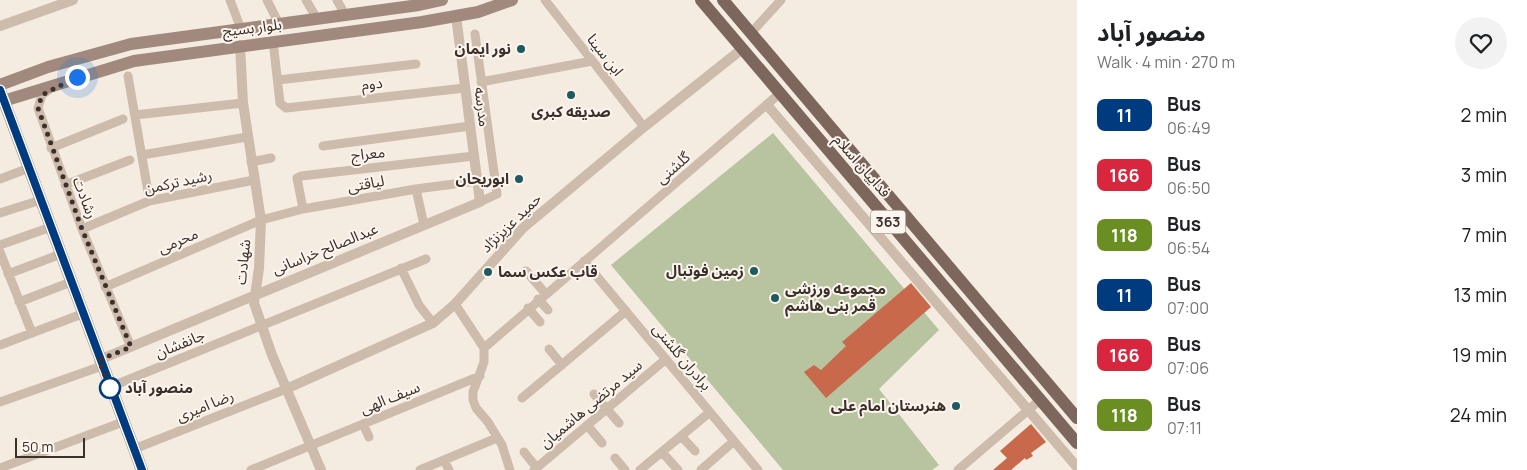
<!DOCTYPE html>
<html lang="en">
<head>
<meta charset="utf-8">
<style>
	body { margin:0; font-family:Manrope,"Noto Sans Arabic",sans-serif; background:#f2f2f2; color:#202124; height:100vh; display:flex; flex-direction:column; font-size:19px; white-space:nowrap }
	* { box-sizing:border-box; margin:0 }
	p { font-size:16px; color:#757577 }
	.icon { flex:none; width:28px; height:28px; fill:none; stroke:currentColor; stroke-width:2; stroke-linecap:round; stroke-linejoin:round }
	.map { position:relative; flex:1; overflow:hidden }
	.drawer { display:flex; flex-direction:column; background:#fff; width:450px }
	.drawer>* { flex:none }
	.badge { padding:0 10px; border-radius:8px; font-size:18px; line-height:32px }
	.scale { position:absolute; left:15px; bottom:12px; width:70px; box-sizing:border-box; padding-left:5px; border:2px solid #3b302b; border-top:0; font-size:14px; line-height:18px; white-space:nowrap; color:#3b302b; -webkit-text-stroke:4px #fbf5ee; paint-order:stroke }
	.you { position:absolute; width:25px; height:25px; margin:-12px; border:4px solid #fff; border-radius:50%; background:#1a73e8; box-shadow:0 0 0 8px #1a73e833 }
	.map>.badge { position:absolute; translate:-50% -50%; box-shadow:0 0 0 2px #fff }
	.round { display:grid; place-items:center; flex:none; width:52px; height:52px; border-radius:26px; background:#f2f2f2 }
	.headline { display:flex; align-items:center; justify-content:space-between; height:85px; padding:0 20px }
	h1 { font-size:24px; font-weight:700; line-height:38px }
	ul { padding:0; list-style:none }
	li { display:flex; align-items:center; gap:15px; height:60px; padding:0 20px }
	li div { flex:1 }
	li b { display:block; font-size:19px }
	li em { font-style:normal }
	li .badge { min-width:55px; font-weight:700; text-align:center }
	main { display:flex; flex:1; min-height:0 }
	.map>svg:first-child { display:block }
</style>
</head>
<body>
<main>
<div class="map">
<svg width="1077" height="470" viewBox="0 0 1077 470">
	<rect width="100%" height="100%" fill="#f4ebe1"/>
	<path fill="#b8c4a0" d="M773,133L939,330L879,389L939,465L932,470H783L611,265Z"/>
	<path fill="#c8694b" d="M911,283L931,307L826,398L804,372L814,365L821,370L846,346L842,342Z
		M1031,424L1046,442L1031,453L1033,456L1026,460L1025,458L1011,470H993L1007,458L1000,451Z"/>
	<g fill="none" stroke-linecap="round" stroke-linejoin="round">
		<path stroke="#cdbbac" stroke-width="9" d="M230,0L241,29
			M267,0L279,24
			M306,0L317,19
			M337,0L345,15
			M545,0L644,127
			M751,33L781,0
			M475,34L497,194L480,202
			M273,41L280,103L286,108L465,88
			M128,76L148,192
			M278,80L416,64
			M481,82L592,61
			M50,89L42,95L38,108L82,229L131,347
			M135,115L243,103
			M323,146L470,126
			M51,148L123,119
			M142,155L247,137
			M251,162L271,158
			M0,179L29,168
			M65,185L130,160
			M416,189L424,225
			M303,209L297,178L301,176L474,156
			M0,213L41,200
			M82,229L149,201L254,180
			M0,245L51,227
			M0,252L32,333
			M584,261L758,470
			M401,268L419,305L433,323
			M526,271L545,293
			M8,274L61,254
			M105,287L261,220L303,209L416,189L477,181
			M538,299L548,310
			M19,302L71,282
			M455,304L484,348V362L473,392V400L476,408L488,422L502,445L510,470
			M528,308L540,322
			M0,345L82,314
			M484,348L779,94
			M549,349L562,365
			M110,387L426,259
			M594,394L619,423
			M522,398L626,311
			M0,402L102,366
			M363,424L369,437
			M587,425L602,443
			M681,436L695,451
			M134,449L286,389
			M524,452L537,468
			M662,452L678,470
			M615,458L625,470
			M444,460L449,470
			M0,468L123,422
			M251,470L480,376
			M420,470L497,438
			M534,470L666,359
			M640,470L710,412
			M701,470L734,441
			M958,470L1040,400"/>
		<path stroke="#cdbbac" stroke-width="10" d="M0,26L73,0
			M240,45L243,103L261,220L259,268L254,303L272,355L321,470
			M767,105L1077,467
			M99,360L480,202L456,16
			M286,389L433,323L455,304L523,228L644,127L742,49"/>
		<path stroke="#a18a7d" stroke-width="12" d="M0,85L48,67L131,44L419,5L442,0
			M1,93L142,470
			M0,102L134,61L422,22L478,12L512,0"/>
		<path stroke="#7d675c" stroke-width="12" d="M701,0L1077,443
			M723,0L1077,418"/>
	</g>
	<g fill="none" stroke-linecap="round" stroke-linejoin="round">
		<g stroke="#fff" stroke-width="11">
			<path id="line" d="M0,90L142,470"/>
		</g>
		<use href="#line" stroke="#003b80" stroke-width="8"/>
		<path stroke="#3b302b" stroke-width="5" stroke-dasharray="0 9" d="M77,77L42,95L38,108L82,229L131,347L99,360L110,388"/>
	</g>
	<g fill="#1f5a5e" stroke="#fbf5ee" stroke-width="2">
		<circle cx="521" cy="49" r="5"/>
		<circle cx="571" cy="95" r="5"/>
		<circle cx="519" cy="179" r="5"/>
		<circle cx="754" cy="271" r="5"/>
		<circle cx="488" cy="272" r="5"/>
		<circle cx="775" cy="298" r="5"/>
		<circle cx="956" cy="406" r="5"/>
	</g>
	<circle fill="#fff" stroke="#003b80" stroke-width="2.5" cx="110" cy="388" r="10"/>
	<g text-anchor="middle" stroke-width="4" stroke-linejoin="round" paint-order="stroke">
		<rect fill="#fbf5ee" stroke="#756b66" stroke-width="1" x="870.5" y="210.5" width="35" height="23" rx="4"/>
		<g font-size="14" font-weight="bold" fill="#3b302b">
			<text x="888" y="227">363</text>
		</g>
		<g font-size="15" fill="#3b302b" stroke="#fbf5ee">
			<text transform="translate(252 28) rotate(-7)" y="5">بلوار بسیج</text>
			<text transform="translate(605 55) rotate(52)" y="5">ابن سینا</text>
			<text transform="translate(372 84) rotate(-6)" y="5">دوم</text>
			<text transform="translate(482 107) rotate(83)" y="5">مدرسه</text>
			<text transform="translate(368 154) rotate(-6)" y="5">معراج</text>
			<text transform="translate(862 166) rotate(49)" y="5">فداییان اسلام</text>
			<text transform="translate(673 168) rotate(-41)" y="5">گلشنی</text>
			<text transform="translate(178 182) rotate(-12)" y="5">رشید ترکمن</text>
			<text transform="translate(366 184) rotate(-10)" y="5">لیاقتی</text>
			<text transform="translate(85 198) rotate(69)" y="5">رشادت</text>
			<text transform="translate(511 223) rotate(-44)" y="5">حمید عزیزنژاد</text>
			<text transform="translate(178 241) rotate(-23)" y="5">محرمی</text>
			<text transform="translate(325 249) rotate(-22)" y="5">عبدالصالح خراسانی</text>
			<text transform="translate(243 262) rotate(-84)" y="5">شهادت</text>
			<text transform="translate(180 344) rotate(-22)" y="5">جانفشان</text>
			<text transform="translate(682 357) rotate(50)" y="5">برادران گلشنی</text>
			<text transform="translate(390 398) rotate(-22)" y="5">سیف الهی</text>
			<text transform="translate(591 404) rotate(-40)" y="5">سید مرتضی هاشمیان</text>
			<text transform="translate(205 406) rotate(-22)" y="5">رضا امیری</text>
		</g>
		<g font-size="15" font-weight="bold" fill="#3b302b" stroke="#fbf5ee" text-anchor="end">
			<text x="511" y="54">نور ایمان</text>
			<text x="571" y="117" text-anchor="middle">صدیقه کبری</text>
			<text x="509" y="184">ابوریحان</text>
			<text x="744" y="276">زمین فوتبال</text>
			<text x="498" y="277" text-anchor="start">قاب عکس سما</text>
			<text x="785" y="294" text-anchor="start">مجموعه ورزشی<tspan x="785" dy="17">قمر بنی هاشم</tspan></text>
			<text x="946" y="411">هنرستان امام علی</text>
		</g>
		<g font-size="15" font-weight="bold" fill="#3b302b" stroke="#fbf5ee" text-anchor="start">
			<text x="125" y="393">منصور آباد</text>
		</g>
	</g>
</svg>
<div class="scale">50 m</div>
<div class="you" style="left:77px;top:77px"></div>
</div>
<section class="drawer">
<div class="headline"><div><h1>منصور آباد</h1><p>Walk · 4 min · 270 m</p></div><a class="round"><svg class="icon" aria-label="heart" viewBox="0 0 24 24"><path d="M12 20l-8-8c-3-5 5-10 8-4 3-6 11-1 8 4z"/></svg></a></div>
<ul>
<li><span class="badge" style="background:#003b80;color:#fff">11</span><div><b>Bus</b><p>06:49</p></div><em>2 min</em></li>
<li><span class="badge" style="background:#d7263d;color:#fff">166</span><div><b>Bus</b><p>06:50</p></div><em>3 min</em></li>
<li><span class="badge" style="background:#6b8e23;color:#fff">118</span><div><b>Bus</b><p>06:54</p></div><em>7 min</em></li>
<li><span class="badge" style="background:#003b80;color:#fff">11</span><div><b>Bus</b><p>07:00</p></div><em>13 min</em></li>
<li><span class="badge" style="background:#d7263d;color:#fff">166</span><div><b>Bus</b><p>07:06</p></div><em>19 min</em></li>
<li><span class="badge" style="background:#6b8e23;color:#fff">118</span><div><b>Bus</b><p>07:11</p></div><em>24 min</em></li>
</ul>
</section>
</main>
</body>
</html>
